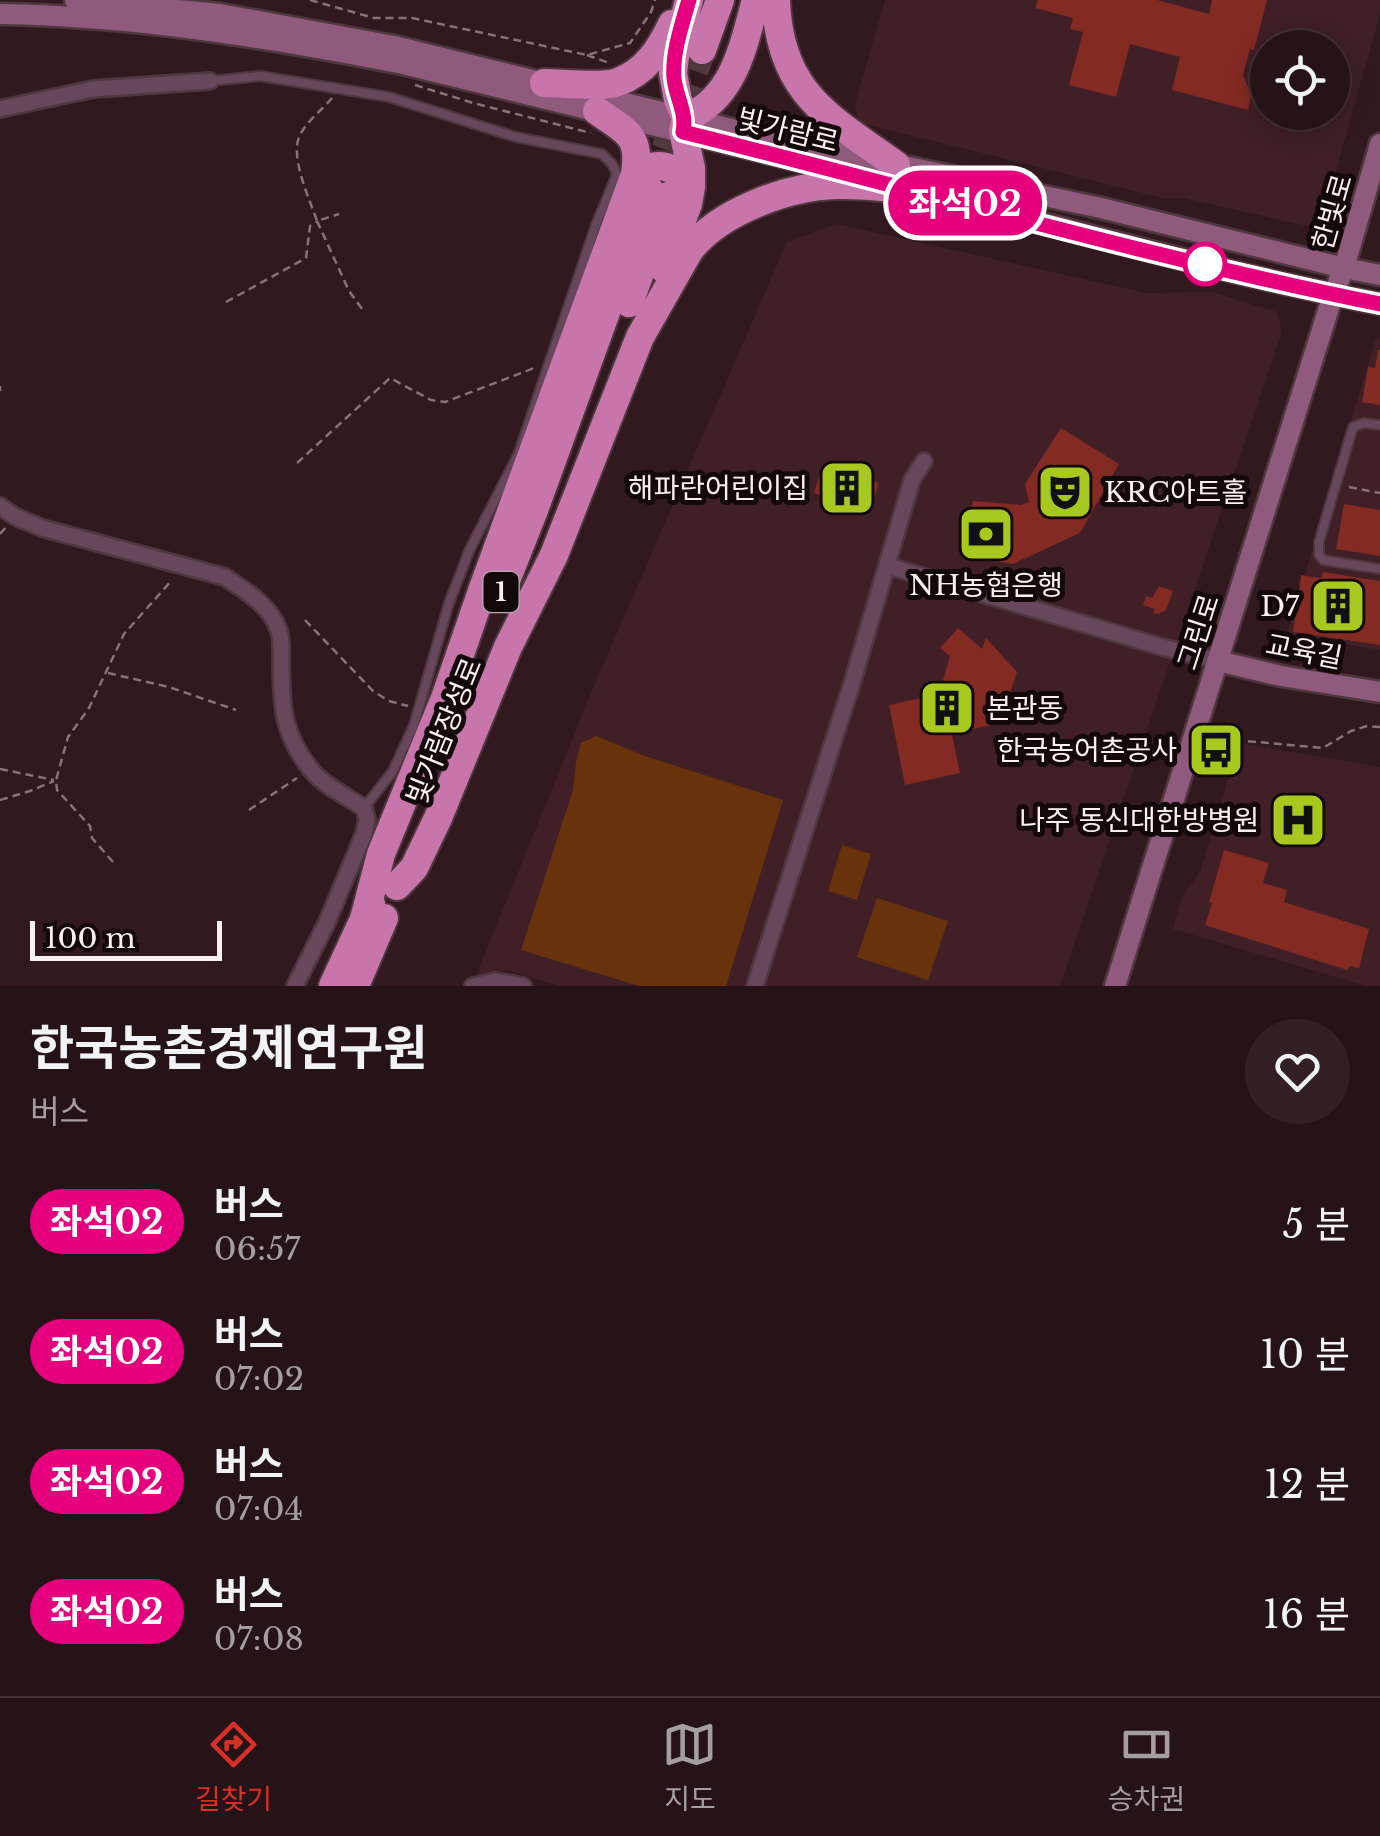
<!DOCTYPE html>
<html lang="ko">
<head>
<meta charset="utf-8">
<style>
	body { margin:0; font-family:"Libre Baskerville","Noto Sans KR",serif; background:#322024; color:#f1f3f6; height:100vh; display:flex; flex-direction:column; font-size:38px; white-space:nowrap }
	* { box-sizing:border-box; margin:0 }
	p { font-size:32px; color:#a49ea1 }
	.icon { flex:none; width:55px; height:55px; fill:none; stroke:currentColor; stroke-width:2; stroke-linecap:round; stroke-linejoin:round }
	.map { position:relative; height:986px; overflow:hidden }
	.sheet { display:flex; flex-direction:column; background:#261317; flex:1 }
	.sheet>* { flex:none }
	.badge { padding:0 20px; border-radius:32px; font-size:35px; line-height:65px }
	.buttons { position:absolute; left:1250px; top:30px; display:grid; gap:20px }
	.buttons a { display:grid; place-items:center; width:100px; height:100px; border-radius:50%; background:#261317; box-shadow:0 5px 25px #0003,0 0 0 2px #423236; font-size:50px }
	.scale { position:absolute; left:30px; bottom:25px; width:192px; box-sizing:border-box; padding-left:10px; border:5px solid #fdf1f3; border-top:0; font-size:28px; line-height:35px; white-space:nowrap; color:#fdf1f3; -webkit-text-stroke:8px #13080a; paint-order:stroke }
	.map>.badge { position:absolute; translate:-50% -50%; box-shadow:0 0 0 5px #fff }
	.round { display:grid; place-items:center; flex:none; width:105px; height:105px; border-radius:52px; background:#322024 }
	.headline { display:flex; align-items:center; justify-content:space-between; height:170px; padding:0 30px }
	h1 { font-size:48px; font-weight:700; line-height:75px }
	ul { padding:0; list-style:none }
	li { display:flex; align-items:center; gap:30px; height:130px; padding:0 30px }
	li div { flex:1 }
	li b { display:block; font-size:38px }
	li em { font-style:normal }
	li .badge { min-width:110px; font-weight:700; text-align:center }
	.menu { display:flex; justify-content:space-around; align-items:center; height:140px; border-top:2px solid #423236; background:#261317; font-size:28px; color:#a49ea1 }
	.menu a { display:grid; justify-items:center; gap:5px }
	.menu .active { color:#d93025 }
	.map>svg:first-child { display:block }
</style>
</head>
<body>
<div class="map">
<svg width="1380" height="986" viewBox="0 0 1380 986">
	<rect width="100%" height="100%" fill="#32191f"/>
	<path fill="#401f27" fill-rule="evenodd" d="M885,0H1380V14L1322,220L1311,227L1184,198H1162L865,124L858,119L855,104ZM1268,48H1332V112H1268Z
		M837,224L1146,293L1212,292L1277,312L1282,332L1060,986H559L508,970L476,976L593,688L787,242Z
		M1376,338L1380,339V650L1287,634Z
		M1239,743L1380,767V986H1366L1173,929L1182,897L1200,872Z"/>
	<path fill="#68330c" d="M596,736L645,756L783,800L726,986H639L521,950L573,790L576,762L581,743Z
		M842,845L871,854L857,900L828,891Z
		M877,898L948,921L928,980L857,957Z"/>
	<path fill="#832a23" d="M1038,0H1157L1209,14L1212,0H1267L1254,50L1250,49L1243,75L1251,95L1248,110L1172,90L1180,57L1130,44L1116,97L1069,85L1083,32L1070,29L1073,18L1035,8Z
		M1378,350H1380V405L1362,402L1368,367L1375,368Z
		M1061,428L1119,464L1080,533L1013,564L962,556L973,501L1021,505L1029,502L1025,484Z
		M823,465L879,483L870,510L814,493Z
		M1344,504L1380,510V556L1336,549Z
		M1323,572L1380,581V645L1293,632L1301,575L1321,578Z
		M1159,586L1173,591L1166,610L1158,614L1153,613L1155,609L1143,605L1146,596L1152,598Z
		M958,628L982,649L986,638L1017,672L1004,711L999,712L1001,723L972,729L970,721L950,725L960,773L905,785L889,705L939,694L950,656L940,648Z
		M1224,850L1269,863L1263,883L1287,890L1284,902L1369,929L1359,968L1350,966L1347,970L1205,925L1212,903L1209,902Z"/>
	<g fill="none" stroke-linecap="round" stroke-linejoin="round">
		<path stroke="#50393f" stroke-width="28" stroke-dasharray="28 14" stroke-linecap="butt" d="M651,189L702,50"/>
		<g stroke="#4e373d" stroke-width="12">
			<path id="lane" d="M210,81L260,76L389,97L516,137L602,154L612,164L617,174L596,225L518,455L470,549L449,603L414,725L393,771L364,808
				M1380,425L1364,423L1353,427L1319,542V555L1323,560L1380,569"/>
		</g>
		<g stroke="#4e373d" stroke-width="20">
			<path id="street" d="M0,109L93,89L210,81
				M0,506L14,516L42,528L225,577C246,591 271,606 279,631C282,640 281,652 281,662C282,707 282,735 313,772C326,787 348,797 364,808L367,819L364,834L327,922L295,986
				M888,566L1162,647L1218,661
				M473,986L496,981L523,986
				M755,986L853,680L912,480L924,461"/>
		</g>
		<g stroke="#4e373d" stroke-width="25">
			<path id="secondary" d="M75,0L220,14L394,46L739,131L1101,208L1344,268L1380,275
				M0,14C136,16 270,38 403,64L864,177
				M906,188C1064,227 1220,273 1380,304
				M1218,661L1281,676L1380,692
				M1115,986L1333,295L1344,268L1380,144"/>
		</g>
		<g stroke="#4e373d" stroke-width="32">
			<path id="highway" d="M776,0C779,93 829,117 896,165
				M702,50L720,0
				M544,83C562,83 603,88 618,82C646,72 660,49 672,24
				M686,118C735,97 743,46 756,0
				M635,174C656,160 678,165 691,187
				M664,269L688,204L691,187V168L683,131L686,118L678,100L673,73L675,57L689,0
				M629,303L668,196
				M503,588L534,510L650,191
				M397,886L414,868L438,818L508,647L554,555L640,337L689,251C718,212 788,186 837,185C863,184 890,188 916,190
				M364,919L381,854L445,698L483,588L635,174C641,135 627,132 597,111
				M333,986L371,904
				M355,986L384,918"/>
		</g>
		<path stroke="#867277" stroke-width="2.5" stroke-dasharray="8 5" stroke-linecap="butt" d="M310,0L374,18H412L587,55L630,43L651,12L655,0
			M587,55L609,63
			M415,85L473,103L591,133
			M332,98C322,110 307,121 300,135C289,156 310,200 317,221L339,214
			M317,221L349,291L365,313
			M226,302L306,258L310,226L316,222
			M0,386V391
			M297,463L390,378L431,400L445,402L537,367
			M1349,487L1380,493
			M0,534L7,526
			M305,620L373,691L389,701L408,706
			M108,673L169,687L236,710
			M1235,740L1323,748L1351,731L1367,726L1380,727
			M0,769L54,780
			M0,800L30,791L54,781
			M249,810L297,778
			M113,862L92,838L90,826L57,790L56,780L68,737L89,708L124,634L172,580"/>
		<use href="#lane" stroke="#68465b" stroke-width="8"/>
		<use href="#street" stroke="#68465b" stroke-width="15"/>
		<use href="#secondary" stroke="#8f5a7c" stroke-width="20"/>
		<use href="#highway" stroke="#c875ab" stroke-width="28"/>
	</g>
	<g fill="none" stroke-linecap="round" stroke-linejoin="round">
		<g stroke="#fff" stroke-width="22">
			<path id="line" d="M689,0C682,24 672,53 674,78C676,98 687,112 683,132C915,189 1146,257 1380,304"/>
		</g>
		<use href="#line" stroke="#e6007e" stroke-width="15"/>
	</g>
	<defs>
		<g id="building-square" transform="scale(2.875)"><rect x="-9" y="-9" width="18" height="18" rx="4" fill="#a7c81f" stroke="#13080a"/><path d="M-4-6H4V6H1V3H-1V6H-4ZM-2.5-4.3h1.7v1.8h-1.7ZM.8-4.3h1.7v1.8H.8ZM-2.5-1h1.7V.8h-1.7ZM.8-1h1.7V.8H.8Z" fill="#111"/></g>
		<g id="theatre-square" transform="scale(2.875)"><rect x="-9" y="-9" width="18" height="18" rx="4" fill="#a7c81f" stroke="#13080a"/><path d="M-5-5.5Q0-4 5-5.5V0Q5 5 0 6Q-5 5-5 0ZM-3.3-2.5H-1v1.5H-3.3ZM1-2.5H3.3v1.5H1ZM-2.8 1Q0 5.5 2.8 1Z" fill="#111"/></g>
		<g id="bank-square" transform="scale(2.875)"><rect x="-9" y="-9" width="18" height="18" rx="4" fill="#a7c81f" stroke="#13080a"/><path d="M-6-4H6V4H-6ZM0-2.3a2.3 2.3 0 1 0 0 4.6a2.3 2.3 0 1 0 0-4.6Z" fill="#111"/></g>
		<g id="bus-square" transform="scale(2.875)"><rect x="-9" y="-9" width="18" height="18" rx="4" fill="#a7c81f" stroke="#13080a"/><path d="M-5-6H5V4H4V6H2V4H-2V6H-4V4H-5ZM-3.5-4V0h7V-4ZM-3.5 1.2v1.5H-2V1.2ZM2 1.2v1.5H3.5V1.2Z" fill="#111"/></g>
		<g id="hospital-square" transform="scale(2.875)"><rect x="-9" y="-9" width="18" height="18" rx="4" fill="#a7c81f" stroke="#13080a"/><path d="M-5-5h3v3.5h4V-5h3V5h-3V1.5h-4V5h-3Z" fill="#111"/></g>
	</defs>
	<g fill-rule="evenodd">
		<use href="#building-square" x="847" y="488"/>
		<use href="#theatre-square" x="1065" y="492"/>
		<use href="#bank-square" x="986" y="534"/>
		<use href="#building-square" x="1338" y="606"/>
		<use href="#building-square" x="947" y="708"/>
		<use href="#bus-square" x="1216" y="750"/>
		<use href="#hospital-square" x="1298" y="820"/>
	</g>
	<circle fill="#fff" stroke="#e6007e" stroke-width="5" cx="1205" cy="264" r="20"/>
	<g text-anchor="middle" stroke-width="10" stroke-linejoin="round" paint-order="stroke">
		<rect fill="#13080a" stroke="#b7abad" stroke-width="2.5" x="483.5" y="572" width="35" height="40" rx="8"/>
		<g font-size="25" font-weight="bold" fill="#fdf1f3">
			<text x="501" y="601">1</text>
		</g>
		<g font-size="28" fill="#fdf1f3" stroke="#13080a">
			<text transform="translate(788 130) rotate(14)" y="10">빛가람로</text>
			<text transform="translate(1332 212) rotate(-74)" y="10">한빛로</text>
			<text transform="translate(1198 632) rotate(-72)" y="10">그린로</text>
			<text transform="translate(1304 651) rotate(11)" y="10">교육길</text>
			<text transform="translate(444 731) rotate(-68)" y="10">빛가람장성로</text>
		</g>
		<g font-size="28" fill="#fdf1f3" stroke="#13080a" text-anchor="end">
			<text x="808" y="498">해파란어린이집</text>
			<text x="1104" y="502" text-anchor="start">KRC아트홀</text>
			<text x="986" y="595" text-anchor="middle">NH농협은행</text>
			<text x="1299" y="616">D7</text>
			<text x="986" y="718" text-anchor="start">본관동</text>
			<text x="1177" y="760">한국농어촌공사</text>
			<text x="1259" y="830">나주 동신대한방병원</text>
		</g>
	</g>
</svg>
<div class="buttons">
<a><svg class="icon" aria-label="locate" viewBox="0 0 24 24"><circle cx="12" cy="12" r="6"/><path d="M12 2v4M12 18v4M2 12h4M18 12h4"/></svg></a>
</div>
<div class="scale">100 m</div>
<b class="badge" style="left:965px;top:203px;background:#e6007e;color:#fff">좌석02</b>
</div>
<section class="sheet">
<div class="headline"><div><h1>한국농촌경제연구원</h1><p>버스</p></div><a class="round"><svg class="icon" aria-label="heart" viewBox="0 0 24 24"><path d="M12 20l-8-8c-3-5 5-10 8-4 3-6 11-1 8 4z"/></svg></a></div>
<ul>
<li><span class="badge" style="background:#e6007e;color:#fff">좌석02</span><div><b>버스</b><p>06:57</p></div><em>5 분</em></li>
<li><span class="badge" style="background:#e6007e;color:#fff">좌석02</span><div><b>버스</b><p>07:02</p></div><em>10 분</em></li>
<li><span class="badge" style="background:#e6007e;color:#fff">좌석02</span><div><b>버스</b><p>07:04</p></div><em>12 분</em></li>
<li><span class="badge" style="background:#e6007e;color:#fff">좌석02</span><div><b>버스</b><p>07:08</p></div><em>16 분</em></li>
</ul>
</section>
<nav class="menu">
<a class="active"><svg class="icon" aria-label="directions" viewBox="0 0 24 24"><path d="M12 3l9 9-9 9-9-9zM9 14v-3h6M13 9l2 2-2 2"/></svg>길찾기</a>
<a><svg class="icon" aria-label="map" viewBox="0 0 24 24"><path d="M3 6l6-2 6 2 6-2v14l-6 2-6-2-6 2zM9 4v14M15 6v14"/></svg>지도</a>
<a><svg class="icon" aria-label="tickets" viewBox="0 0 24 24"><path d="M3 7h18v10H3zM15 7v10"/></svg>승차권</a>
</nav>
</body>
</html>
